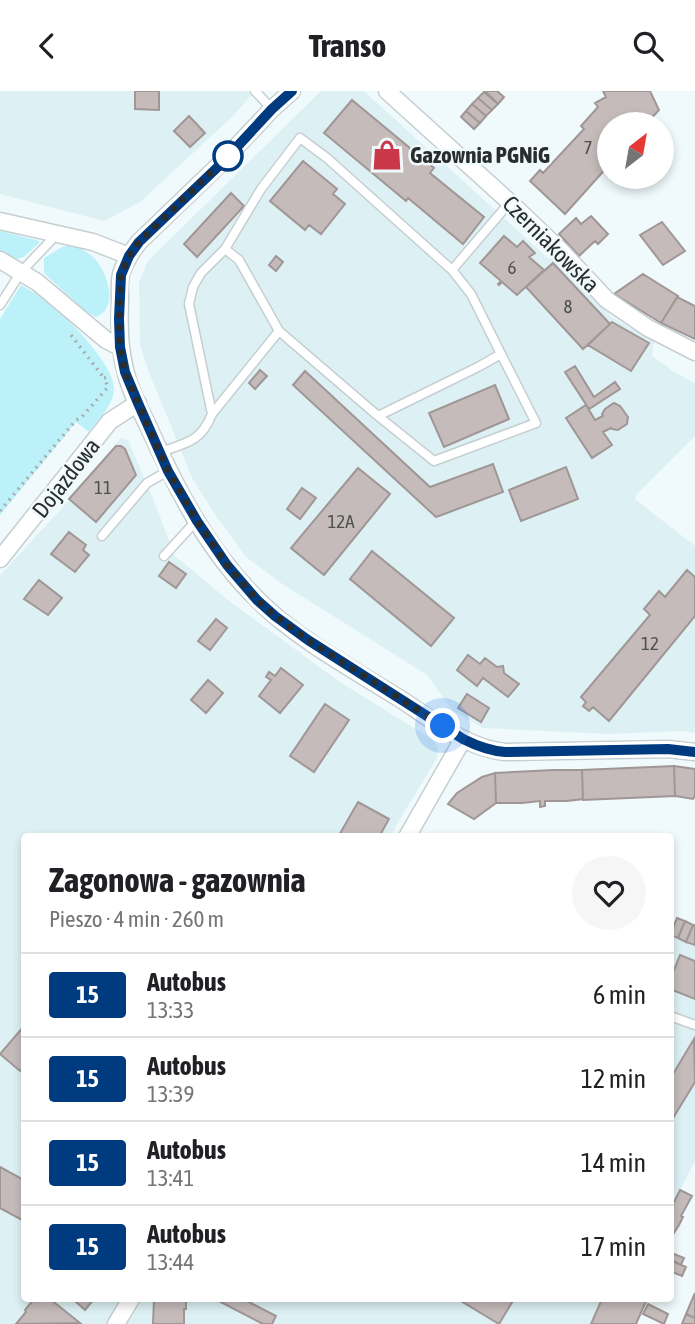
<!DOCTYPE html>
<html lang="pl">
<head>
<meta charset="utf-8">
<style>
	body { margin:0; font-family:"Asap Condensed",sans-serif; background:#f6f6f6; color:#202124; height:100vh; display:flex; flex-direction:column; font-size:26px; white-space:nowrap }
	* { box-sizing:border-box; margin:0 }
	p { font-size:23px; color:#757577 }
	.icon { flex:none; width:38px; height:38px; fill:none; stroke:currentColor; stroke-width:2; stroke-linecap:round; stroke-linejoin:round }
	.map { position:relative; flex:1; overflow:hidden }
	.side { position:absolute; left:21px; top:742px; width:653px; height:469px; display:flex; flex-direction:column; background:#fff; border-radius:7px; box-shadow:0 4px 10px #0003 }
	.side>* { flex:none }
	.badge { padding:0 14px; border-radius:5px; font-size:24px; line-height:46px }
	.needle { width:46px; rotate:31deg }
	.fabs { position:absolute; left:597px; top:21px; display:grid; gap:14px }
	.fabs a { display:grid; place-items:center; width:77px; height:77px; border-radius:50%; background:#fff; box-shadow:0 4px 10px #0003; font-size:35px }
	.you { position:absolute; width:35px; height:35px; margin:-18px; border:5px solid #fff; border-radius:50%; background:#1a73e8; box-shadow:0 0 0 10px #1a73e833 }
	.map>.badge { position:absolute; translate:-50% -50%; box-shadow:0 0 0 4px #fff }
	.round { display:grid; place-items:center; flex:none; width:74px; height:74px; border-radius:37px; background:#f6f6f6 }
	.head { display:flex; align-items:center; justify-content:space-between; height:119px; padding:0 28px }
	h1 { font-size:33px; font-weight:700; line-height:52px }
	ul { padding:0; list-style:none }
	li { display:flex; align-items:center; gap:21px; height:84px; padding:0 28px; border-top:2px solid #e0e0e0 }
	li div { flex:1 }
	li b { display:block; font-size:26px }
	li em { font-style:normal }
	li .badge { min-width:77px; font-weight:700; text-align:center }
	header { display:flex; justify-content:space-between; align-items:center; height:91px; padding:0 28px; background:#fff; font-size:32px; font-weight:700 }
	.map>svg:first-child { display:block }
</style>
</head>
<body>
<header><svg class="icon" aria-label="back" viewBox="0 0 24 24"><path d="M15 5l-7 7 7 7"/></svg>Transo<svg class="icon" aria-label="search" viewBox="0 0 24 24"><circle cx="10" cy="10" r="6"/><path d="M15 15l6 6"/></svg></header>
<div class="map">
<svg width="695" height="1233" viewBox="0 0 695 1233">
	<rect width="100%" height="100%" fill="#f0fafc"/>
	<path fill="#ddf1f4" d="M0,0H255L232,26L140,111L104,130L0,103Z
		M321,0H364L548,167L556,169L613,227L654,250L652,265L676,282L695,292V345L637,403L635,408L695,455V642L683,640L608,643L483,637L452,619L427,584L282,493L246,466L216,425L193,389L148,279L140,254L139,191L148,170Z
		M121,347L128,349L154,410L175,465L228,509L340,591L435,650L438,658L437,667L390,745L24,746V1208H648L637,1233H0V484L61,418Z
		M670,844L695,855V1070L670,1119Z"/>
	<path fill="#bdf1fa" d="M0,140L36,149L40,151L24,166L16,168L0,160Z
		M71,154C81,157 88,161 95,168C108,183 119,217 96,226L85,220L44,182V167L62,156Z
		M21,194C29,199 37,203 45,209C64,223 116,274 114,299C113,315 98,328 89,341L76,331L0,424V228Z"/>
	<path fill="#c5bbbb" stroke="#a09696" stroke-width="2" d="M135,0H159V19L135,18Z
		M485,0H497L504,6L498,13Z
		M603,0H650L659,19L646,33H609V74L565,123L530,90L540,79L543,82L584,38L581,35L598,16L595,12L606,6Z
		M484,1L498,13L492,19L478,7Z
		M478,7L492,19L486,25L472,13Z
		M352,9L434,77L430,82L484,126L463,153L408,107L406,110L324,42Z
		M472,13L486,25L480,32L466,20Z
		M466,20L480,32L474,38L461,26Z
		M189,25L205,42L190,56L174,40Z
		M303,70L337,98L333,103L345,113L321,143L309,134L305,139L270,110Z
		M231,102L244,115L197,166L184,153Z
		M591,125L608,143L598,153L595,150L579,165L559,143L576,127L581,133Z
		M662,131L685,160L663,174L640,144Z
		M504,145L517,156L523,150L535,162L529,166L544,179L517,204L502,191L499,194L498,193L501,190L480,172Z
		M276,165L283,171L276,180L269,174Z
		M553,172L610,233L583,258L526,196Z
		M643,183L678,205L661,232L614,203Z
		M677,206L695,215V248L661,232Z
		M612,231L649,252L631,280L588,254Z
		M575,275L594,306L615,291L620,298L589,318L565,281Z
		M260,279L267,285L255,298L249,292Z
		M305,280L430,396L493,373L503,401L436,426L293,294Z
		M495,294L509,328L444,356L429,322Z
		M614,312L620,315L628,326L627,333L618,339L612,338L611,337L603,341L612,354L592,367L566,327L586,314L595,329L603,325L602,323L605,318Z
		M116,355H121L125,358L136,384L96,431L69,408Z
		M566,376L578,408L521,430L509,399Z
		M358,377L390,403L324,484L291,457Z
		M302,397L316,407L300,428L287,418Z
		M69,441L86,454L83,459L89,464L75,481L51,463Z
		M372,460L454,527L431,555L350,488Z
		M169,471L186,483L176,497L159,485Z
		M687,479L695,486V525L609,630L593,616L589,620L583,615L586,611L581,606L650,524L644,518L659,500L665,506Z
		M39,489L62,507L48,524L24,508Z
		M216,528L227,537L210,559L198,550Z
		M468,564L480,573L485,567L497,576L503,575L504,582L519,593L508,606L483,587L477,595L457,579Z
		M281,577L303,594L280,622L259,605L271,589L266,586L269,581L275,585Z
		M208,589L223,602L206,622L191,609Z
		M467,603L489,617L481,631L458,617Z
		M325,613L349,629L314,681L290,665Z
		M674,675L695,678V705L693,708L675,705Z
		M674,675L675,705L583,709L582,679Z
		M554,679H582L583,708L567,710H545V715L540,716V710L522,712H496L495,682Z
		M495,682L496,712L474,728L448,713L457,702L482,686Z
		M358,711L389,728L379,746H338Z
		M677,827L685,830L678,847L670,844Z
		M685,830L693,834L686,851L678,847Z
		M693,834H695V854L686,851Z
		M680,864L695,870V908L670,898V889Z
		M24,935V976L20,980L0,963Z
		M694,948L695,991L670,1032V988Z
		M0,1076L24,1089V1130L0,1117Z
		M680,1099L692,1105L681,1125L683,1126L679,1134L670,1148V1119Z
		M674,1163L684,1167L681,1174L671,1169Z
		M670,1169L686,1176L682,1185L670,1180Z
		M695,1202V1227L686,1223Z
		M34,1208H50L80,1232L16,1233L26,1221L25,1219Z
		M77,1208H94L85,1219L75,1210Z
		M154,1208H186V1218H184V1233H153Z
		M215,1208H243L276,1225L272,1233H263Z
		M463,1208H514L499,1233L461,1210Z
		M602,1208H647L636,1233H591Z
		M648,1213L668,1223L664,1233L643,1223Z
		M686,1223L695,1227V1233H682Z"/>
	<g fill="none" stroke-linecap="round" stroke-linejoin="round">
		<g stroke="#c5cfd1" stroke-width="11">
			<path id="service" d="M255,0L272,18
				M225,158L239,169L279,240L378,325L478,276L501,263L471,203L452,179
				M0,214L21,181L57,143
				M212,323L189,213L193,196L201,182L225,158L261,98L300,47L327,67L452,179L510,111
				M378,325L434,370L536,332L501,263
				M160,361C186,352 201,351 212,323L279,240
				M102,445L147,392L168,380
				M164,465L196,430
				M670,925L695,934"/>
		</g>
		<g stroke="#c5cfd1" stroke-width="19">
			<path id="minor" d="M292,0L272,18L221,72L139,151C131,161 125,171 121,183C119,192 120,201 120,210C119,233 119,256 125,278C129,298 140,318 149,337C177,399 209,462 259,510C297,548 356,580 402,609C434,630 466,657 505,661L668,658L695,661
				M387,0L516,117L561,160L607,209L648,237L695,261
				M0,130L93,151L129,165
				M0,169L37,191L106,249L120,256
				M0,468L110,330L138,312
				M407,746L463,648
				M116,1233L131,1208"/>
		</g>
		<path stroke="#a7afb0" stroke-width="3.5" stroke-dasharray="2 5" stroke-linecap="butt" d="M71,244L104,287
			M0,420L76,329L81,327L108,296L104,287L109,286"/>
		<use href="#service" stroke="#fff" stroke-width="8"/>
		<use href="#minor" stroke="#fff" stroke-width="16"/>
	</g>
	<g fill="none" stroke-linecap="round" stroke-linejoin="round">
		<g stroke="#fff" stroke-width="16">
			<path id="line" d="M292,0L272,18L222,72L139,151L129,165L121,184L119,228L120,256L125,281L138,312L168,380L197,430L227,474L257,509L275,525L308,549L463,648C477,655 490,660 505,661L668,658L695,661"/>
		</g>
		<use href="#line" stroke="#003b80" stroke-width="10"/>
		<path stroke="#292d2d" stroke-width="7" stroke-dasharray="0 12.6" d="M228,65L139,151L129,165L121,184L119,228L120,256L125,281L138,312L168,380L197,430L227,474L257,509L275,525L308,549L443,635"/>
	</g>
	<defs>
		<g id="shop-bare" transform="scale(2.415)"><path d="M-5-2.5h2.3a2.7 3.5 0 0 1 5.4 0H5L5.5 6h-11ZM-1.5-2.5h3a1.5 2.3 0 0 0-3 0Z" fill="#c83849" stroke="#f0fafc" stroke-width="2.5" paint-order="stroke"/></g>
	</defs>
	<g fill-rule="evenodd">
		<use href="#shop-bare" x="387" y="64"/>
	</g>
	<circle fill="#fff" stroke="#003b80" stroke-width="3.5" cx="228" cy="65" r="14"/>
	<g text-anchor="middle" stroke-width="5" stroke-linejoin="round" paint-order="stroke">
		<g font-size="19" fill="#505050">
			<text x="588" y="63">7</text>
			<text x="512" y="183">6</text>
			<text x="568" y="222">8</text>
			<text x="103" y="403">11</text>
			<text x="341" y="437">12A</text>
			<text x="650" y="559">12</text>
		</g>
		<g font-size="23" font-weight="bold" fill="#292d2d" stroke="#f0fafc" text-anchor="start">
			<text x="410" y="72">Gazownia PGNiG</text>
		</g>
		<g font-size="23" fill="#292d2d" stroke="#f0fafc">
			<text transform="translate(551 153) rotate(45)" y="8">Czerniakowska</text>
			<text transform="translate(66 387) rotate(-52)" y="8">Dojazdowa</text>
		</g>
	</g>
</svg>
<div class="fabs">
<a><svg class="needle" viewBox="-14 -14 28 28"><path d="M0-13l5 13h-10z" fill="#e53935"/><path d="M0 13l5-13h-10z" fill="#757577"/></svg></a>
</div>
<div class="you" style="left:443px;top:635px"></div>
<section class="side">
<div class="head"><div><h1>Zagonowa - gazownia</h1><p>Pieszo · 4 min · 260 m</p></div><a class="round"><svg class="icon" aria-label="heart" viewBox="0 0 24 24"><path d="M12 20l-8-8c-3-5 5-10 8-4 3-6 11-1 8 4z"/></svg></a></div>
<ul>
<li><span class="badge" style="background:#003b80;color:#fff">15</span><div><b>Autobus</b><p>13:33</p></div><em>6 min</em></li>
<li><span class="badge" style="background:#003b80;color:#fff">15</span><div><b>Autobus</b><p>13:39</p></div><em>12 min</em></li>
<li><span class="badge" style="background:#003b80;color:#fff">15</span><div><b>Autobus</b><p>13:41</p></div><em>14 min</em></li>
<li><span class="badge" style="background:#003b80;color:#fff">15</span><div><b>Autobus</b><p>13:44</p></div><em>17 min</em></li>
</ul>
</section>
</div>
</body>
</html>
